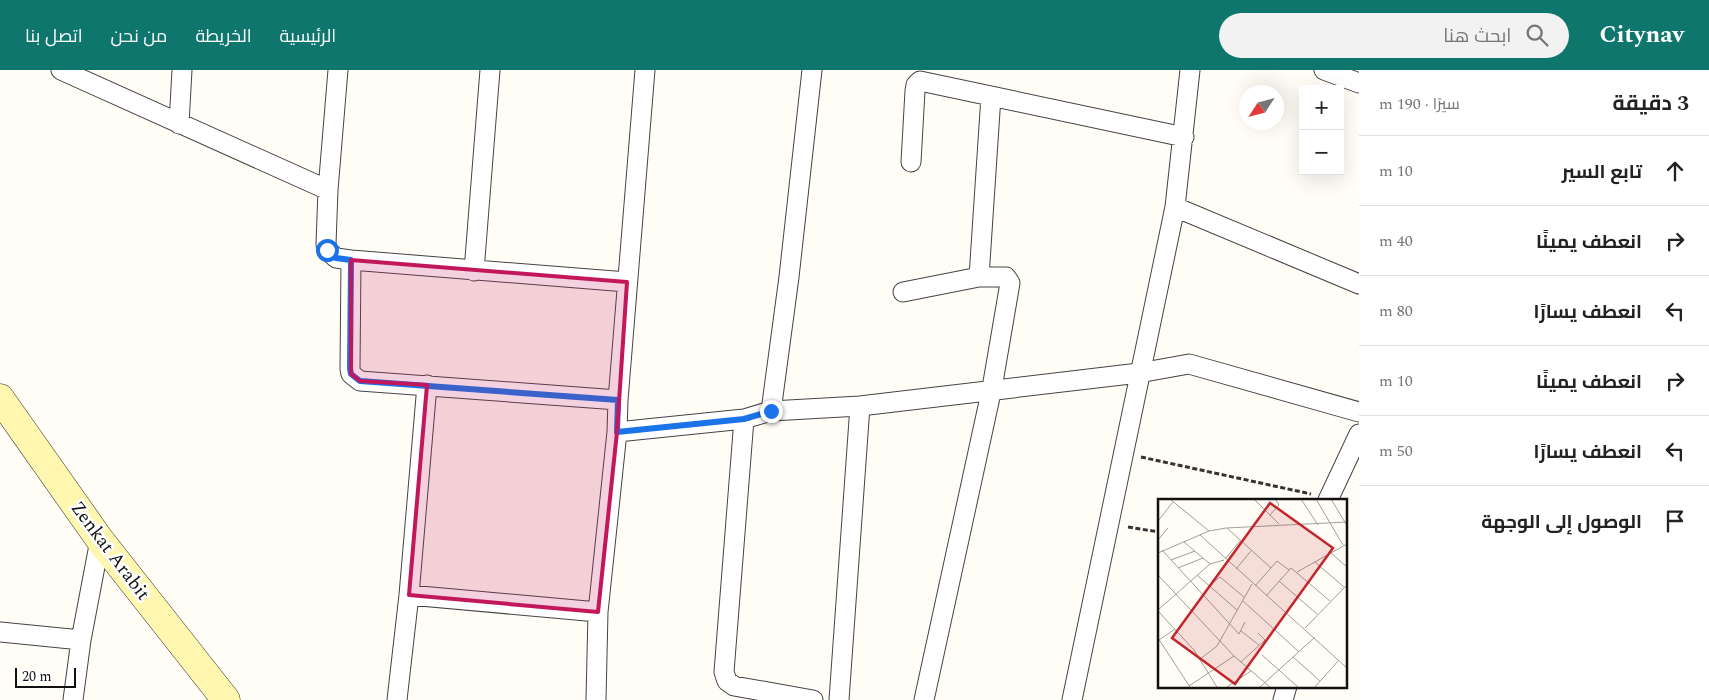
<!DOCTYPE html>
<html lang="ar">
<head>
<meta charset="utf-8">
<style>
  :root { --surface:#fff; --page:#f2f2f2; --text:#222; --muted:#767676; --line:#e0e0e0; --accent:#0f766e }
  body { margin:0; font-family:Spectral,Cairo,serif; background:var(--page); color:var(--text); direction:rtl }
  .controls { position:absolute; right:15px; top:15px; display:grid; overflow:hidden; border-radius:0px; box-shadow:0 5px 20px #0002 }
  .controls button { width:45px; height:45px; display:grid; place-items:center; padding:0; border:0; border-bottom:1px solid var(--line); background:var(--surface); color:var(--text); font:25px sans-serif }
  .compass { position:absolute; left:1239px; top:15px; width:45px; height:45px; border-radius:50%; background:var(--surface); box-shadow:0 5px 20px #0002; rotate:234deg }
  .scale { position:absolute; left:15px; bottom:12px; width:61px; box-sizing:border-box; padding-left:5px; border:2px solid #111; border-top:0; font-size:14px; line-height:18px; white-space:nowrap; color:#111; -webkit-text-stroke:4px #fff; paint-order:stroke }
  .stop { position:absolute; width:15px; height:15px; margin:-11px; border:4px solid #1a73e8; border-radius:50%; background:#fff }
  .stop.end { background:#1a73e8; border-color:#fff; box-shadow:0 1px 5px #0008 }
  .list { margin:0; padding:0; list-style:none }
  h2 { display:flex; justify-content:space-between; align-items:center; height:65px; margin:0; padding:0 20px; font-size:21px }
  h2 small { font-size:16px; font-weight:400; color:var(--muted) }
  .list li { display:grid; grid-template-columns:32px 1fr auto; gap:15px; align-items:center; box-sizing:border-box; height:70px; padding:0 20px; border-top:1px solid var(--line) }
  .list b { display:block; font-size:19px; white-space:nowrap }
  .list em { font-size:16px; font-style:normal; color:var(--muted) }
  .icon { flex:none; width:28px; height:28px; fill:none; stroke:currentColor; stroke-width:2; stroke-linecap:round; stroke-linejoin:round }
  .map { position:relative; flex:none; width:1359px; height:630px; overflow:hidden; direction:ltr }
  header { display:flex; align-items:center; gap:30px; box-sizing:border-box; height:70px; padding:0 25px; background:var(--accent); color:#fff }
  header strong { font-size:24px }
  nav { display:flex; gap:28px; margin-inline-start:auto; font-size:18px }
  .search { width:350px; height:45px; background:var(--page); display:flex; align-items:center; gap:12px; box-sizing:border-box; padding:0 18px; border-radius:28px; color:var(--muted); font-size:19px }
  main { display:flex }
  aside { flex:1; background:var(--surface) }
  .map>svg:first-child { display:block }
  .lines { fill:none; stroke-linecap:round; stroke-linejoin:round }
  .street-casing { stroke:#444; stroke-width:21 }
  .secondary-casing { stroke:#333; stroke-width:29 }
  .path { stroke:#333; stroke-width:3; stroke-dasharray:5 2.5; stroke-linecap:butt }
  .street { stroke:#fff; stroke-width:19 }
  .secondary { stroke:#fff6b0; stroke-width:28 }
  .route { stroke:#1a73e8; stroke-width:6 }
  .marked { fill:#c2185b; fill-opacity:0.2; stroke:#c2185b; stroke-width:4; stroke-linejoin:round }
  .labels { text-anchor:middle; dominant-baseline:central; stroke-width:5; stroke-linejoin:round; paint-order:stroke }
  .street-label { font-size:19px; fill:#111; stroke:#fff }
  .inset-road { fill:none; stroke:#a09f9a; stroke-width:1 }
  .view { fill:#c4262e; fill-opacity:0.15; stroke:#c4262e; stroke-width:2.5 }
  .inset-edge { fill:none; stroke:#111; stroke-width:2.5 }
</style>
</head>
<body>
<header>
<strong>Citynav</strong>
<div class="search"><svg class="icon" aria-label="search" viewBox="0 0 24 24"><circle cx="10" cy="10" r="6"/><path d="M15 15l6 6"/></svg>ابحث هنا</div>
<nav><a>الرئيسية</a><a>الخريطة</a><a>من نحن</a><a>اتصل بنا</a></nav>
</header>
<main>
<aside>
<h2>3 دقيقة<small>سيرًا · 190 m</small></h2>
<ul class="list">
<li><svg class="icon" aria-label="ahead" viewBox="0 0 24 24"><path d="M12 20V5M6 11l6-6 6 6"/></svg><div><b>تابع السير</b></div><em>10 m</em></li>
<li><svg class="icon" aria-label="right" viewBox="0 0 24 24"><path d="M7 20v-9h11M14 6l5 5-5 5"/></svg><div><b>انعطف يمينًا</b></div><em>40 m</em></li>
<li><svg class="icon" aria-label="left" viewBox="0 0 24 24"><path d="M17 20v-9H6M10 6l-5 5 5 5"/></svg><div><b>انعطف يسارًا</b></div><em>80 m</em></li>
<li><svg class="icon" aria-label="right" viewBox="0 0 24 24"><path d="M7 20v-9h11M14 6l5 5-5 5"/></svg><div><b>انعطف يمينًا</b></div><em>10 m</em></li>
<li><svg class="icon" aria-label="left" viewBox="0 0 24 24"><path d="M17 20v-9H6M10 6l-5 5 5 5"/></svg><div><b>انعطف يسارًا</b></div><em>50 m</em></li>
<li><svg class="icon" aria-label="arrive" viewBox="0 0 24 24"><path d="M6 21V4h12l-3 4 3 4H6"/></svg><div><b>الوصول إلى الوجهة</b></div></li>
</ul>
</aside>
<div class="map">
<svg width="1359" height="630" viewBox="0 0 1359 630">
  <rect width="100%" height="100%" fill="#fffdf5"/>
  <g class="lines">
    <g class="street-casing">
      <path id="street" d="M61,0L328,120
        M338,0L328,120L326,174L327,180L336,188L351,190L627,212
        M1324,0L1359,13
        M179,54L182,0
        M911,92L915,21L916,15L920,11L1184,67
        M1175,137L1359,214
        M351,190L350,299L351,304L360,311L618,330
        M474,201L490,0
        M979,207L991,26
        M903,222L979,207H1006L1010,213L992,318L924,630
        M771,341L789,207L812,0
        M744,349L724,602L727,611L734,616L813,630
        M617,362L744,349L771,341L860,336L1139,303L1189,294L1359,342
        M1328,430L1359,364
        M409,525L598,542
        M0,562L81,570
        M73,630L81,570L100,470
        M397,630L409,525L427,315
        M596,630L598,542L617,362L618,330L645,0
        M839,630L860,336
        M1072,630L1175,137L1190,0
        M1283,630L1287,616"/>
    </g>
    <g class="secondary-casing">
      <path id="secondary" d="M0,328L100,470L226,630"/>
    </g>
    <path class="path" d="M1141,387L1311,424
      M1128,457L1159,462"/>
    <use href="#street" class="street"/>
    <use href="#secondary" class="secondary"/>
  </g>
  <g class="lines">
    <path class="route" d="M327,180L336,188L351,190L350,299L351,304L360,311L618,330L617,362L744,349L771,341"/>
  </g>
  <path class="marked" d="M351,190L627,212L617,362L598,542L409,525L427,315L360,311L351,304Z"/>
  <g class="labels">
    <g class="street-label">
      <text transform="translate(110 481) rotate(53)">Zenkat Arabit</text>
    </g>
  </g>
  <g transform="translate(1158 429)">
    <rect width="189" height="189" fill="#fffdf5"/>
    <path class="inset-road" d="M12,0L51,32M96,0L121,25M143,0L160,26M158,0L185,46M173,0L188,25M112,16L121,6L117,0M0,22L15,3M69,29L113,69M42,36L189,169M0,41L10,29M26,43L52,65M4,51L81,135L87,123M0,54L51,32L68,29L189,23M173,54L189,68M67,60L82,42M13,61L37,52M157,63L186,88M20,69L45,59M78,70L93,52M139,73L189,45M0,76L76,157L112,188M39,76L79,111M121,82L159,115M51,87L62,78L86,98M97,87L119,62L131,71M108,97L133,69L172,102M85,102L141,153M0,111L52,65L66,61M0,112L36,151L59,188M147,129L189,86M83,132L101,146M0,139L32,188M1,141L17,130M104,156L140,188M135,158L162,182M41,161L59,147L94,85M83,163L107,141L100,134M31,187L76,157M69,188L93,172M102,188L157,138M157,188L181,161"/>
    <path class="view" d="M112,4L175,49L77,185L14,139Z"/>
    <rect width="189" height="189" class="inset-edge"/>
  </g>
</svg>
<div class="controls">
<button>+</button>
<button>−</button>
</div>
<svg class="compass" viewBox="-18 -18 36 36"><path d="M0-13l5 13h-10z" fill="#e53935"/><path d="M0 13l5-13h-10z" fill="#767676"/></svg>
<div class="scale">20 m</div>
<div class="stop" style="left:327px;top:180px"></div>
<div class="stop end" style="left:771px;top:341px"></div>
</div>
</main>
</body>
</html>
